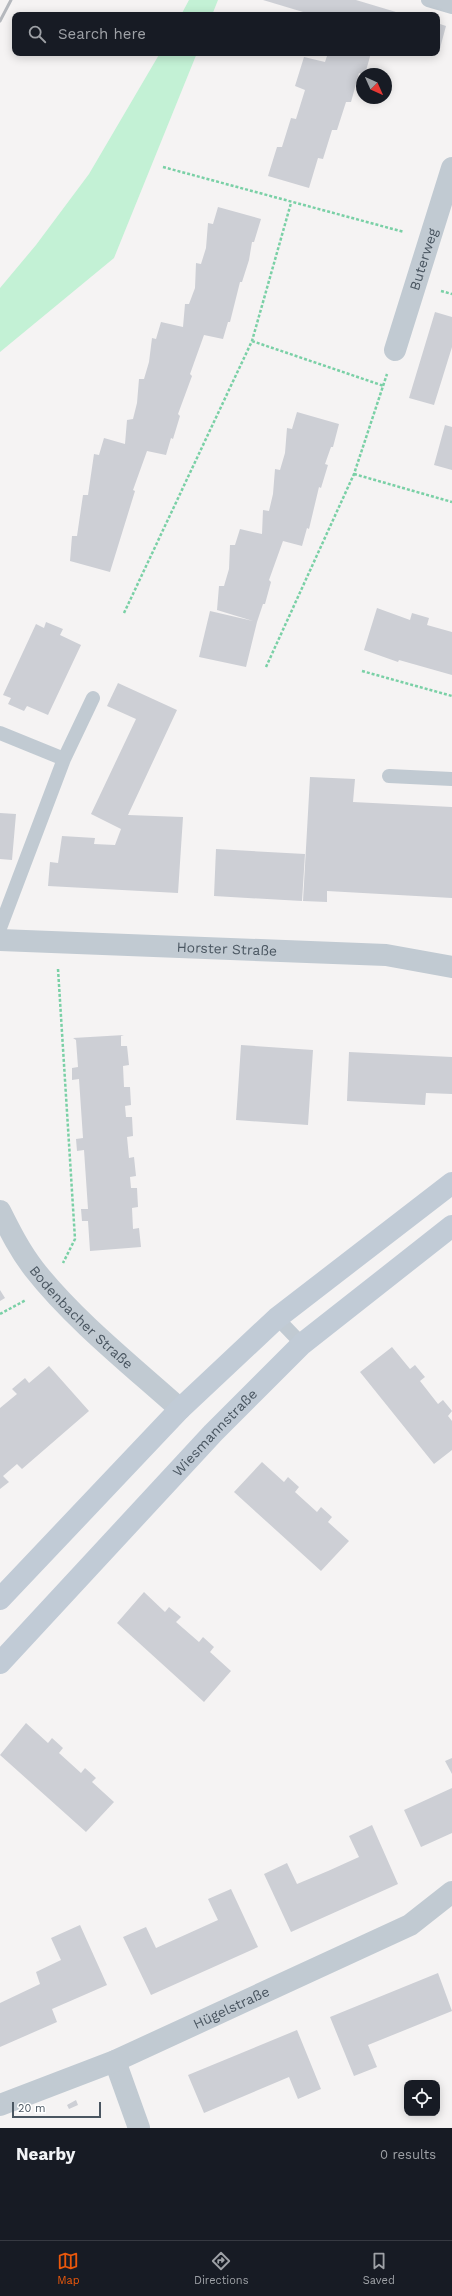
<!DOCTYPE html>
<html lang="en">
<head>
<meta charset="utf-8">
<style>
  :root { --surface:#171b24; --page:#242831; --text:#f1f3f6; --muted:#9ea1a6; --line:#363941; --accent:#ea580c }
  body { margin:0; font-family:"Work Sans",sans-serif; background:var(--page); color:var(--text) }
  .controls { position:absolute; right:12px; bottom:12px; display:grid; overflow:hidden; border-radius:8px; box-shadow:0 2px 10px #0003 }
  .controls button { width:36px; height:36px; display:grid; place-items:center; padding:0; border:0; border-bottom:1px solid var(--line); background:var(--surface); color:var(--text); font:20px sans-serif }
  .compass { position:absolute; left:356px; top:68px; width:36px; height:36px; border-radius:50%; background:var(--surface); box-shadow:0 2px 10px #0003; rotate:135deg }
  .scale { position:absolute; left:12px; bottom:10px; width:89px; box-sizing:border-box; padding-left:4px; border:2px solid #4a5661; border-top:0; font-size:11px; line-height:14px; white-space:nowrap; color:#4a5661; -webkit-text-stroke:3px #fff; paint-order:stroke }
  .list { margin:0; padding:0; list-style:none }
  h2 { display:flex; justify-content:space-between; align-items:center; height:52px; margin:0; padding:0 16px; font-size:17px }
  h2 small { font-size:13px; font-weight:400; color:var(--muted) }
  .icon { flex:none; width:22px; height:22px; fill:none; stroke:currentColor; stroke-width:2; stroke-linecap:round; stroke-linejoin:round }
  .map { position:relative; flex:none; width:452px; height:2128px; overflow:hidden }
  .search { position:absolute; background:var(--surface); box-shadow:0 2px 10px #0003; left:12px; right:12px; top:12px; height:44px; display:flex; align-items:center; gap:10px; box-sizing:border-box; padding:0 14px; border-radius:8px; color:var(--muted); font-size:15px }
  .sheet { height:112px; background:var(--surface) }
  nav { display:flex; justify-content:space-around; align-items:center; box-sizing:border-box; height:56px; border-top:1px solid var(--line); background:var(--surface); font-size:11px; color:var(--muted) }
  nav a { display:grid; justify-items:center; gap:2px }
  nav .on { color:var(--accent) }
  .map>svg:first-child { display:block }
  .green { fill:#c3f1d5 }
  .building { fill:#cdcfd5 }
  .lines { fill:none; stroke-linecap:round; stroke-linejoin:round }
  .path { stroke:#7ad0a6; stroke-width:2.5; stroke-dasharray:3 2; stroke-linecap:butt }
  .service { stroke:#c1cad2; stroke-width:14 }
  .minor { stroke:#c1cad2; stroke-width:22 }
  .secondary { stroke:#c1cbd6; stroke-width:22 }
  .rail { stroke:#b5b8bd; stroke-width:3 }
  .labels { text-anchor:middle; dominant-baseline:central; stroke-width:3; stroke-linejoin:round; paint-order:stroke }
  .street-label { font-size:14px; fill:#4a5661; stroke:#fff }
</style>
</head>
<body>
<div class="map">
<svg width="452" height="2128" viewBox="0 0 452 2128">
  <rect width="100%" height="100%" fill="#f5f3f3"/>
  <path class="green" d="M189,0H218L212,15H181Z
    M160,53H197L114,258L0,352V288L36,245L89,174Z"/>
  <path class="building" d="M263,0H356L406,15H313Z
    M437,23L446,26L439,52L437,51Z
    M328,53H371L365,74L359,73L351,102H346L337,130H332L323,159L318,158L309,188L268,176L277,147H282L291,118L296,119L305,90L295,86L304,57L325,62Z
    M218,207L261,219L254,242H252L249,260L242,282H240L230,322H228L223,339L204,335L190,374L192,376L178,414L180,416L173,439L171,438L166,455L147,451L133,490L135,491L110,572L70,561L72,536H77L83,495H88L94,454L99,455L104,438L125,444L127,420L133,419L137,403L139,379H144L149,362L152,338L156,339L161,322L183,327L185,304H189L195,288L196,263L201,264L206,248L208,223L213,224Z
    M435,312L452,317V347L434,405L409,398Z
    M297,412L339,424L333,447H331L325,464L328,465L321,488L319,487L309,529L307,528L302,546L283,541L269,580L271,582L265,604H263L257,622L246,667L199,657L210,611L253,621L217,610L219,586H224L229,569L230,545H235L240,529L262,534L263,510L269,511L273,494L275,469L280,470L285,453L287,428L292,429Z
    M445,425L452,427V470L434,465Z
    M377,608L410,620L412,613L429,618L427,625L452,632V675L399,660L398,662L364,650Z
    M46,622L63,629L60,635L81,645L48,715L27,706L24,711L8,704L11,698L3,695L36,624L44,628Z
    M118,683L177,710L128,815L183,817L178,893L48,886L50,862L58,863L62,836L95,838L94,844L115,845L121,829L91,814L136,719L107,706Z
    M310,777L355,779L353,802L452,807V898L327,891V902L303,901Z
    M0,813L16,814L12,860L0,859Z
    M216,849L305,854L302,901L214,896Z
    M124,1035L121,1036V1046H127L129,1065L123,1066L124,1087H130L131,1105L125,1106L126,1117H132L133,1136L127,1137L129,1158L134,1157L136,1176L130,1177L131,1188H137L138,1207L132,1208L133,1229L139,1228L141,1247L90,1251L88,1221H82L81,1209H88L84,1150L77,1151L76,1139L83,1138L79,1079L72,1080V1068L78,1067L76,1040L73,1038Z
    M241,1045L313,1050L308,1125L236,1120Z
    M349,1052L452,1057V1094L426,1093L425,1105L347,1101Z
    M0,1290L5,1298L0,1301Z
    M392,1347L410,1369L415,1365L425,1377L420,1381L438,1404L443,1400L452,1411L448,1416L452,1421V1450L434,1464L360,1372Z
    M49,1366L89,1411L22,1469L17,1464L3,1476L9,1482L0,1489V1408L17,1394L12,1389L25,1378L29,1383Z
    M262,1462L284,1482L288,1477L299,1487L295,1492L317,1512L321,1507L332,1517L328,1522L349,1541L321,1571L234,1492Z
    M144,1592L165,1612L169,1607L181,1617L176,1622L199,1642L203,1637L214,1647L210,1652L231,1671L204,1702L117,1623Z
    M26,1723L48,1743L52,1738L63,1748L59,1753L81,1773L85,1768L96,1778L92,1782L114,1802L86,1832L0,1755Z
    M452,1758V1774L445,1761Z
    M452,1788V1833L421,1847L404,1810Z
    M372,1825L398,1884L291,1932L264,1874L287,1863L297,1884L328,1871L359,1857L349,1836Z
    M231,1889L258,1947L151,1995L123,1937L146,1927L156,1948L218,1920L208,1899Z
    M80,1925L107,1985L52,2009L57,2022L0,2047V2003L40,1984L36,1972L61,1960L51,1938Z
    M438,1973L452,2011L368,2045L377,2067L354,2076L330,2017Z
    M297,2030L321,2089L298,2099L289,2077L204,2113L188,2075Z
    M76,2100L78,2105L69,2109L67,2105Z"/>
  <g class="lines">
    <path class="path" d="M163,167L404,232
      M441,291L452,294
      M252,341L384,386
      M354,474L452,502
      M124,613L252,341L291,203
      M266,667L354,474L387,374
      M362,671L452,696
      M58,969L75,1239L63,1263
      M0,1314L26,1300"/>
    <path class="service" d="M428,0L452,7
      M0,733L64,759
      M389,776L452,779
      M0,928L64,759L93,698
      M277,1318L302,1344"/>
    <g class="minor">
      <path id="s1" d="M395,350L452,168"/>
      <path id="s2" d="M0,940L386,955L452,967"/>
      <path id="s3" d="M0,1211C10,1231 20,1251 34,1269C73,1319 132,1366 180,1409"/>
      <path d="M115,2061L139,2128"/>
      <path id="s4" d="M0,2105L115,2061L410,1925L452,1892"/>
    </g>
    <g class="secondary">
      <path d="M0,1599L180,1409L277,1318L452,1183"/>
      <path id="s5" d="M0,1663L213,1433L302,1344L452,1226"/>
    </g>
    <path class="rail" d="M0,21L11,0"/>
  </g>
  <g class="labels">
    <g class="street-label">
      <text stroke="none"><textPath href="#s1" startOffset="95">Buterweg</textPath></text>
      <text stroke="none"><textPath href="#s2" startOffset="227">Horster Straße</textPath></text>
      <text stroke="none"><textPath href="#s3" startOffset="135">Bodenbacher Straße</textPath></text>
      <text stroke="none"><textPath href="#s5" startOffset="315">Wiesmannstraße</textPath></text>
      <text stroke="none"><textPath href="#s4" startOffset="251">Hügelstraße</textPath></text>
    </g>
  </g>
</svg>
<div class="controls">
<button><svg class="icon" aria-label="locate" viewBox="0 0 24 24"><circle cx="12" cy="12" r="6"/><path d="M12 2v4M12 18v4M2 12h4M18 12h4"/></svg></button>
</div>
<svg class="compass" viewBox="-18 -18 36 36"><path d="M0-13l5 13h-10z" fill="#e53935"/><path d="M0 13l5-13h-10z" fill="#9ea1a6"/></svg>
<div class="scale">20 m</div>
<div class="search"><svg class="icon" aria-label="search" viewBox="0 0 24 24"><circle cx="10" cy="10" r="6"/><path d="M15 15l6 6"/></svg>Search here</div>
</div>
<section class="sheet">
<h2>Nearby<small>0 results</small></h2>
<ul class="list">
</ul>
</section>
<nav>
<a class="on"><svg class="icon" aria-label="map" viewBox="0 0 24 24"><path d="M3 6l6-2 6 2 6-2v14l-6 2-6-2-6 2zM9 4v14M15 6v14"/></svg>Map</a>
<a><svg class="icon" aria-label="directions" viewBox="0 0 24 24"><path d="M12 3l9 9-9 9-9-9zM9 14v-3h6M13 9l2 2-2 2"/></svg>Directions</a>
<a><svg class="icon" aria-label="saved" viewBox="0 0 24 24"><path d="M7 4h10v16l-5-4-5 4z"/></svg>Saved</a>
</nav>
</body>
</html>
